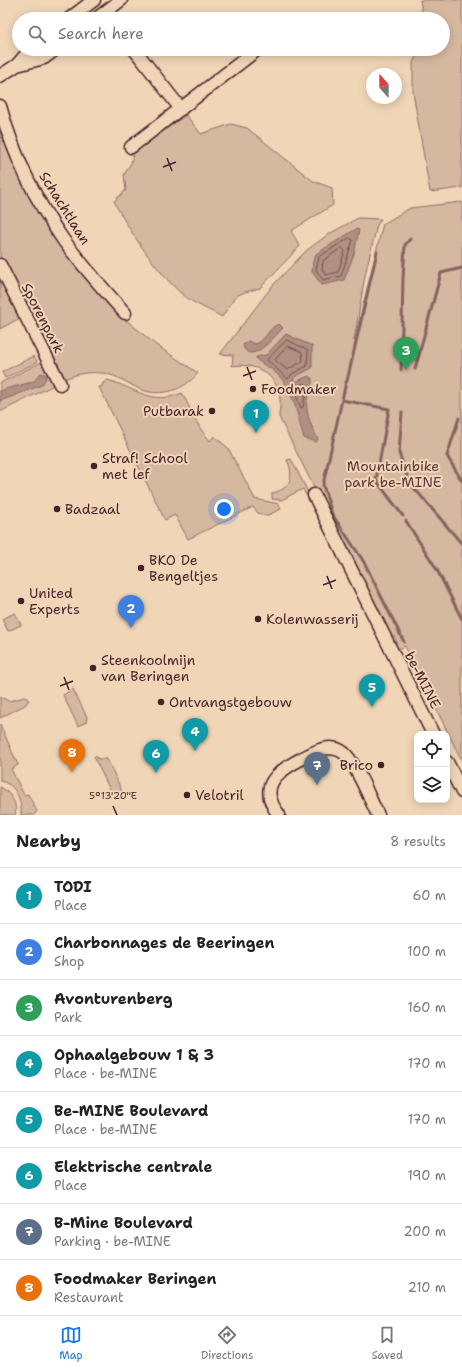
<!DOCTYPE html>
<html lang="en">
<head>
<meta charset="utf-8">
<style>
  :root { --surface:#fff; --page:#f6f6f6; --text:#222; --muted:#767676; --line:#e0e0e0; --accent:#1a73e8 }
  body { margin:0; font-family:"Shantell Sans",sans-serif; background:var(--page); color:var(--text) }
  .controls { position:absolute; right:12px; bottom:12px; display:grid; overflow:hidden; border-radius:8px; box-shadow:0 2px 10px #0003 }
  .controls button { width:36px; height:36px; display:grid; place-items:center; padding:0; border:0; border-bottom:1px solid var(--line); background:var(--surface); color:var(--text); font:20px sans-serif }
  .compass { position:absolute; left:366px; top:68px; width:36px; height:36px; border-radius:50%; background:var(--surface); box-shadow:0 2px 10px #0003; rotate:339deg }
  .you { position:absolute; left:224px; top:509px; width:14px; height:14px; margin:-10px; border:3px solid #fff; border-radius:50%; background:#1a73e8; box-shadow:0 0 0 6px #1a73e833 }
  .badge { display:grid; place-items:center; width:26px; height:26px; border-radius:50%; background:var(--accent); color:#fff; font-size:13px; font-weight:700 }
  .pin { position:absolute; translate:-50% -33px; filter:drop-shadow(0 1px 2px #0008) }
  .pin::after { content:''; position:absolute; top:21px; width:14px; height:12px; background:inherit; clip-path:polygon(0 0,100% 0,50% 100%) }
  .list { margin:0; padding:0; list-style:none }
  h2 { display:flex; justify-content:space-between; align-items:center; height:52px; margin:0; padding:0 16px; font-size:17px }
  h2 small { font-size:13px; font-weight:400; color:var(--muted) }
  .list li { display:grid; grid-template-columns:26px 1fr auto; gap:12px; align-items:center; box-sizing:border-box; height:56px; padding:0 16px; border-top:1px solid var(--line) }
  .list b { display:block; font-size:15px; white-space:nowrap }
  .list p { margin:0; font-size:13px; white-space:nowrap; color:var(--muted) }
  .list em { font-size:13px; font-style:normal; color:var(--muted) }
  .icon { flex:none; width:22px; height:22px; fill:none; stroke:currentColor; stroke-width:2; stroke-linecap:round; stroke-linejoin:round }
  .map { position:relative; flex:none; width:462px; height:815px; overflow:hidden }
  .search { position:absolute; background:var(--surface); box-shadow:0 2px 10px #0003; left:12px; right:12px; top:12px; height:44px; display:flex; align-items:center; gap:10px; box-sizing:border-box; padding:0 14px; border-radius:22px; color:var(--muted); font-size:15px }
  .sheet { height:500px; background:var(--surface) }
  nav { display:flex; justify-content:space-around; align-items:center; box-sizing:border-box; height:56px; border-top:1px solid var(--line); background:var(--surface); font-size:11px; color:var(--muted) }
  nav a { display:grid; justify-items:center; gap:2px }
  nav .on { color:var(--accent) }
  .map>svg:first-child { display:block }
  .green { fill:#d5b8a0; stroke:#906c66 }
  .water { fill:#b09081; stroke:#87635f }
  .lines { fill:none; stroke-linecap:round; stroke-linejoin:round }
  .shore { stroke:#734c4d; stroke-width:1 }
  .stream { stroke:#87635f; stroke-width:3 }
  .minor-casing { stroke:#4a1f2b; stroke-width:15 }
  .minor { stroke:#f0d6b7; stroke-width:12 }
  .ticks { fill:none; stroke:#4a1f2b; stroke-width:1.5 }
  .poi-dot { fill:#4a1f2b; stroke:#f0d6b7; stroke-width:1.5 }
  .labels { text-anchor:middle; dominant-baseline:central; stroke-width:4; stroke-linejoin:round; paint-order:stroke }
  .street-label { font-size:14px; fill:#4a1f2b; stroke:#f0d6b7 }
  .poi-label { font-size:14px; fill:#4a1f2b; stroke:#f0d6b7; text-anchor:start }
  .park-label { font-size:14px; fill:#5f363d; stroke:#f0d6b7 }
  .ticks-label { font-size:10px; text-anchor:middle; fill:#4a1f2b; stroke:#f0d6b7; stroke-width:4; stroke-linejoin:round; paint-order:stroke }
</style>
</head>
<body>
<div class="map">
<svg width="462" height="815" viewBox="0 0 462 815">
  <rect width="100%" height="100%" fill="#f0d6b7"/>
  <filter id="ink" filterUnits="userSpaceOnUse"><feTurbulence type="fractalNoise" baseFrequency=".025" numOctaves="2"/><feDisplacementMap in="SourceGraphic" scale="8" xChannelSelector="R" yChannelSelector="G"/><feConvolveMatrix kernelMatrix="1 2 1 2 8 2 1 2 1" color-interpolation-filters="sRGB"/></filter>
  <g filter="url(#ink)">
    <path class="green" d="M420,0H462V188L430,192L413,92V63L419,49H443V19H423Z
      M186,115L201,134L231,124L247,128L313,181L332,188L333,205L291,231L300,246L260,288L245,292L236,296L222,317C210,310 194,304 182,294C160,276 126,227 114,201L126,190L124,175L131,163L134,151Z
      M0,119L7,139L101,294L125,319L156,345L198,373C184,390 163,397 142,390C132,386 124,380 114,376C98,370 78,372 63,380L0,256Z
      M462,202V761L405,646L395,651L392,644L397,642L394,636L389,638L279,417C279,411 281,405 280,399C278,374 254,362 232,366L233,355L220,354L273,285L307,250L329,234L358,218L381,219L377,225L365,275L354,341L383,224L410,208Z
      M0,278L20,318L0,329Z
      M34,356L37,362L5,378L2,372Z
      M42,362L54,385L0,412V383Z
      M108,380C135,388 152,406 182,393L200,428L210,441L214,436L228,448L255,499L279,504L281,509L266,516L258,513L253,507L188,539L175,515L165,520L99,387H102L103,383Z
      M291,459L309,494L306,495L303,489L281,500L272,499V493C290,490 295,476 287,460Z
      M15,613L21,625L8,631L2,619Z
      M73,689L87,717L86,722L78,726L63,695Z
      M0,697L9,701L25,697L29,700L25,705L0,718Z
      M0,724L18,765L11,769L24,795L28,794L37,811L34,815H21C22,800 16,784 0,781Z
      M96,756L98,759H107L122,791L112,794L94,757Z
      M0,787C10,792 18,803 15,815H0Z"/>
    <path class="water" d="M356,229L359,230L354,254L344,280L322,285L312,272L313,261L316,254Z
      M279,324L283,328C276,335 249,368 243,345L248,341L256,344C266,340 269,327 279,324Z
      M286,334L312,346V368L293,378L295,382L309,376L312,379C313,384 310,389 308,395C304,411 310,424 318,439L316,442L304,438C297,416 294,389 276,373C270,367 261,364 256,359V357L266,355Z
      M41,373L46,375V378L42,385L0,401V391C7,388 31,383 34,381C37,378 38,375 41,373Z"/>
    <g class="lines">
      <path class="shore" d="M350,238L353,240L341,276L323,280L316,270L319,257Z
        M342,248L345,251L338,272L326,275L322,269L323,261Z
        M287,340L308,350L307,366L292,374L288,379L267,360Z
        M288,346L302,352L303,361L287,370L275,360Z
        M305,383L307,385L303,407L301,408L293,388Z"/>
      <path class="stream" d="M415,369L441,273L462,268
        M401,370L403,279L405,245L410,239
        M347,381L377,252
        M346,382L323,485L332,514L364,562L404,642
        M342,400L389,409L376,480L403,516
        M402,412L399,453L409,482L462,544
        M459,418L447,456L462,481
        M406,521L436,568L462,619"/>
      <g class="minor-casing">
        <path id="minor" d="M69,19L94,0
          M96,19L121,0
          M134,49L181,109
          M17,65L44,58L56,49
          M0,76L17,65L31,49
          M0,106C13,153 36,201 64,241C83,266 104,290 125,313
          M131,147L258,49
          M0,265L60,384
          M314,495L433,734
          M447,762L462,792
          M279,815C257,787 276,772 301,759C315,752 330,742 344,753C356,763 370,800 378,815"/>
      </g>
      <use href="#minor" class="minor"/>
    </g>
  </g>
  <path class="ticks" d="M167,158L172,171M163,167L176,162M247,367L252,380M243,376L256,371M327,576L332,589M323,585L336,580M64,677L69,690M60,686L73,681M113,806L117,815"/>
  <g class="poi-dot">
    <circle cx="253" cy="389" r="4"/>
    <circle cx="212" cy="411" r="4"/>
    <circle cx="94" cy="466" r="4"/>
    <circle cx="57" cy="509" r="4"/>
    <circle cx="141" cy="568" r="4"/>
    <circle cx="21" cy="601" r="4"/>
    <circle cx="258" cy="619" r="4"/>
    <circle cx="93" cy="668" r="4"/>
    <circle cx="161" cy="702" r="4"/>
    <circle cx="381" cy="765" r="4"/>
    <circle cx="187" cy="795" r="4"/>
  </g>
  <g class="labels">
    <g class="street-label">
      <text transform="translate(65 208) rotate(58)">Schachtlaan</text>
      <text transform="translate(43 318) rotate(63)">Sporenpark</text>
      <text transform="translate(423 680) rotate(63)">be-MINE</text>
    </g>
    <g class="poi-label">
      <text x="261" y="389">Foodmaker</text>
      <text x="204" y="411" text-anchor="end">Putbarak</text>
      <text x="102" y="458">Straf! School<tspan x="102" dy="16">met lef</tspan></text>
      <text x="65" y="509">Badzaal</text>
      <text x="149" y="560">BKO De<tspan x="149" dy="16">Bengeltjes</tspan></text>
      <text x="29" y="593">United<tspan x="29" dy="16">Experts</tspan></text>
      <text x="266" y="619">Kolenwasserij</text>
      <text x="101" y="660">Steenkoolmijn<tspan x="101" dy="16">van Beringen</tspan></text>
      <text x="169" y="702">Ontvangstgebouw</text>
      <text x="373" y="765" text-anchor="end">Brico</text>
      <text x="195" y="795">Velotril</text>
    </g>
    <g class="park-label">
      <text x="393" y="466">Mountainbike<tspan x="393" dy="16">park be-MINE</tspan></text>
    </g>
  </g>
  <g class="ticks-label">
    <text x="113" y="799">5°13'20"E</text>
  </g>
</svg>
<div class="controls">
<button><svg class="icon" aria-label="locate" viewBox="0 0 24 24"><circle cx="12" cy="12" r="6"/><path d="M12 2v4M12 18v4M2 12h4M18 12h4"/></svg></button>
<button><svg class="icon" aria-label="layers" viewBox="0 0 24 24"><path d="M12 4l9 5-9 5-9-5zM3 14l9 5 9-5"/></svg></button>
</div>
<svg class="compass" viewBox="-18 -18 36 36"><path d="M0-13l5 13h-10z" fill="#e53935"/><path d="M0 13l5-13h-10z" fill="#767676"/></svg>
<div class="you"></div>
<div class="pin badge" style="left:256px;top:433px;background:#0f9aa8">1</div>
<div class="pin badge" style="left:131px;top:628px;background:#3f7fe0">2</div>
<div class="pin badge" style="left:406px;top:370px;background:#2e9e5b">3</div>
<div class="pin badge" style="left:195px;top:751px;background:#0f9aa8">4</div>
<div class="pin badge" style="left:372px;top:707px;background:#0f9aa8">5</div>
<div class="pin badge" style="left:156px;top:773px;background:#0f9aa8">6</div>
<div class="pin badge" style="left:317px;top:785px;background:#5c6f8a">7</div>
<div class="pin badge" style="left:72px;top:772px;background:#e8710a">8</div>
<div class="search"><svg class="icon" aria-label="search" viewBox="0 0 24 24"><circle cx="10" cy="10" r="6"/><path d="M15 15l6 6"/></svg>Search here</div>
</div>
<section class="sheet">
<h2>Nearby<small>8 results</small></h2>
<ul class="list">
<li><span class="badge" style="background:#0f9aa8">1</span><div><b>TODI</b><p>Place</p></div><em>60 m</em></li>
<li><span class="badge" style="background:#3f7fe0">2</span><div><b>Charbonnages de Beeringen</b><p>Shop</p></div><em>100 m</em></li>
<li><span class="badge" style="background:#2e9e5b">3</span><div><b>Avonturenberg</b><p>Park</p></div><em>160 m</em></li>
<li><span class="badge" style="background:#0f9aa8">4</span><div><b>Ophaalgebouw 1 &amp; 3</b><p>Place · be-MINE</p></div><em>170 m</em></li>
<li><span class="badge" style="background:#0f9aa8">5</span><div><b>Be-MINE Boulevard</b><p>Place · be-MINE</p></div><em>170 m</em></li>
<li><span class="badge" style="background:#0f9aa8">6</span><div><b>Elektrische centrale</b><p>Place</p></div><em>190 m</em></li>
<li><span class="badge" style="background:#5c6f8a">7</span><div><b>B-Mine Boulevard</b><p>Parking · be-MINE</p></div><em>200 m</em></li>
<li><span class="badge" style="background:#e8710a">8</span><div><b>Foodmaker Beringen</b><p>Restaurant</p></div><em>210 m</em></li>
</ul>
</section>
<nav>
<a class="on"><svg class="icon" aria-label="map" viewBox="0 0 24 24"><path d="M3 6l6-2 6 2 6-2v14l-6 2-6-2-6 2zM9 4v14M15 6v14"/></svg>Map</a>
<a><svg class="icon" aria-label="directions" viewBox="0 0 24 24"><path d="M12 3l9 9-9 9-9-9zM9 14v-3h6M13 9l2 2-2 2"/></svg>Directions</a>
<a><svg class="icon" aria-label="saved" viewBox="0 0 24 24"><path d="M7 4h10v16l-5-4-5 4z"/></svg>Saved</a>
</nav>
</body>
</html>
